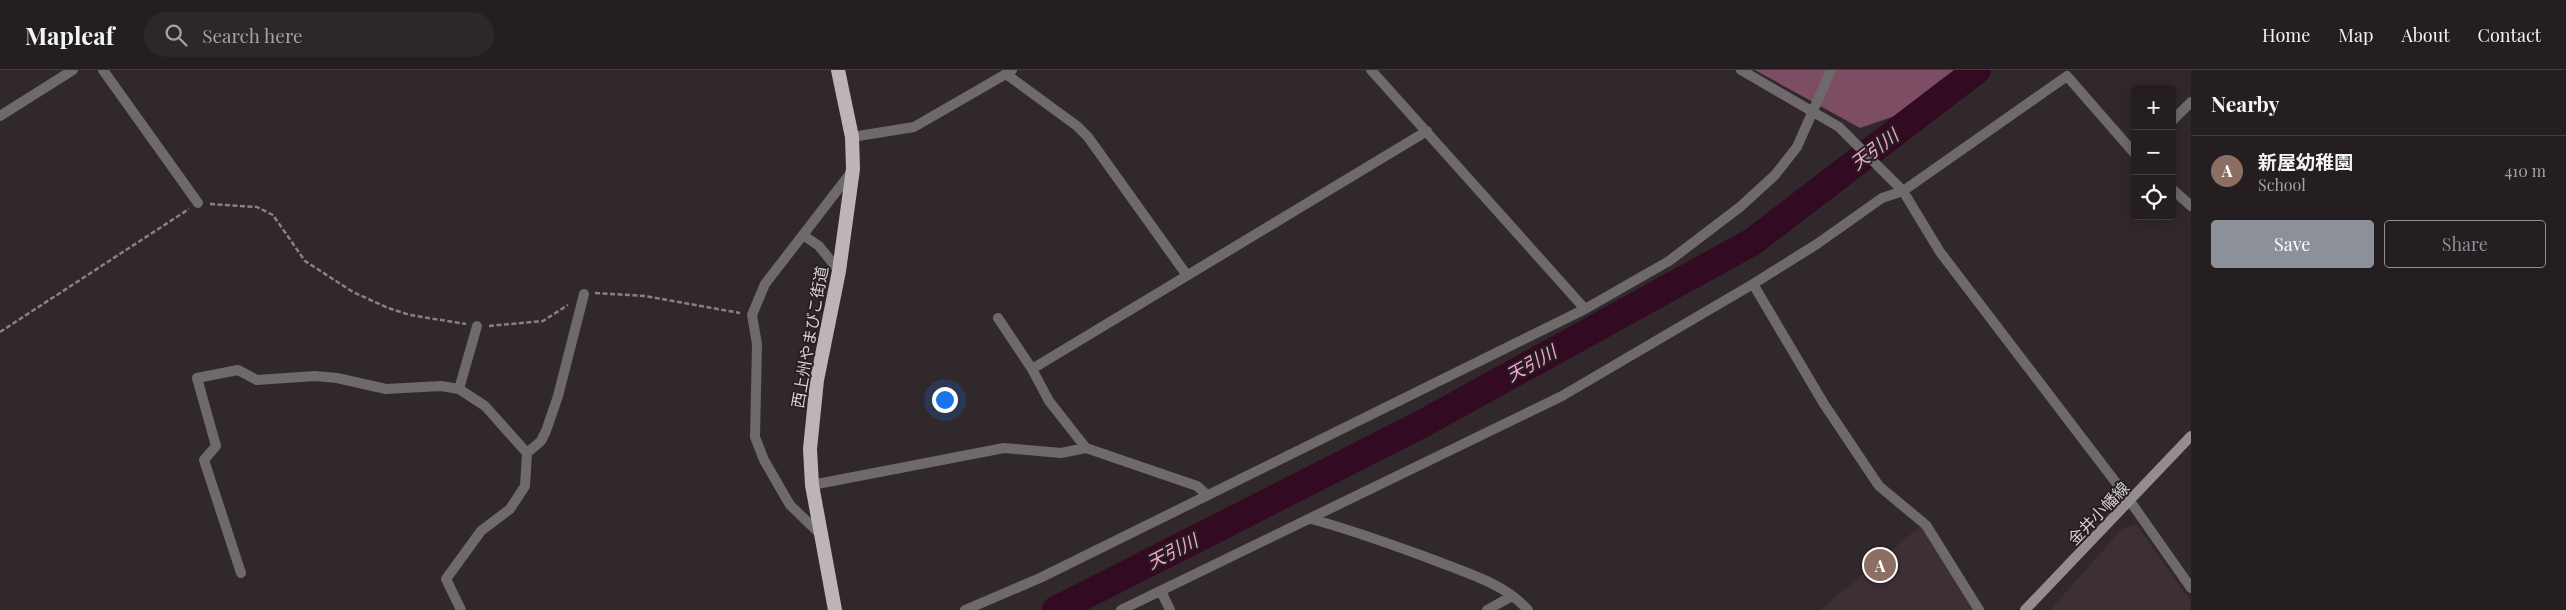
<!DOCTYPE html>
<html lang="en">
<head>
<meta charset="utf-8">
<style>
  :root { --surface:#251e21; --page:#2d272a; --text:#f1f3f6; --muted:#a3a2a5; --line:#423c3f; --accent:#8c9099 }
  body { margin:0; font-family:"Playfair Display","Noto Sans JP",serif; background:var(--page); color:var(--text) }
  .controls { position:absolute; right:15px; top:15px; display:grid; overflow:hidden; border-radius:5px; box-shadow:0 2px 12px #0003 }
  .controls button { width:45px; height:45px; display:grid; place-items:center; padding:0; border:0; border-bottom:1px solid var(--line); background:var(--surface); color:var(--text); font:25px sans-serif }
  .you { position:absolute; left:944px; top:329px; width:18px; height:18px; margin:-12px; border:4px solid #fff; border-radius:50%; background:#1a73e8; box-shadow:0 0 0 8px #1a73e833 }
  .badge { display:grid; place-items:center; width:32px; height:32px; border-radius:50%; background:var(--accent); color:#fff; font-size:16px; font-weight:700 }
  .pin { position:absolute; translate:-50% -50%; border:2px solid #fff; box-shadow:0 1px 5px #0006 }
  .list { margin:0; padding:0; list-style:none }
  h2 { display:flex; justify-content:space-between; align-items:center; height:65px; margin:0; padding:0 20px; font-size:21px }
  h2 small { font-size:16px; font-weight:400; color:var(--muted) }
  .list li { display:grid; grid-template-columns:32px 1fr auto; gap:15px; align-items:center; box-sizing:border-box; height:70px; padding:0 20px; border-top:1px solid var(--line) }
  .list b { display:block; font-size:19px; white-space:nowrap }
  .list p { margin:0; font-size:16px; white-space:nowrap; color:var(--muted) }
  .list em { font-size:16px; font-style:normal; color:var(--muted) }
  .actions { display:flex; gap:10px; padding:15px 20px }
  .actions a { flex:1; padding:11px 0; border:1px solid var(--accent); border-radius:5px; text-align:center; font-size:18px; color:var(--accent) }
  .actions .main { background:var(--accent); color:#fff }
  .icon { flex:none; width:28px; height:28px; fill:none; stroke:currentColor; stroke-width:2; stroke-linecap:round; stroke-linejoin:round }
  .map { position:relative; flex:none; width:2191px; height:540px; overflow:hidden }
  header { display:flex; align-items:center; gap:30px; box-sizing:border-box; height:70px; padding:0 25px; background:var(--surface); border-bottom:1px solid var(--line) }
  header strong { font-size:24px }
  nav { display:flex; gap:28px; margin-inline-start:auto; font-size:18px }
  .search { width:350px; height:45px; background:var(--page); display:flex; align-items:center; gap:12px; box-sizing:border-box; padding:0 18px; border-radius:28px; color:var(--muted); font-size:19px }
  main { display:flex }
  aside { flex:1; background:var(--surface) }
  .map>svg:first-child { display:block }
  .built { fill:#3e2f36 }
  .forest { fill:#7d4d64 }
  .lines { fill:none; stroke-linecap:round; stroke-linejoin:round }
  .river { stroke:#320a21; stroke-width:28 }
  .path { stroke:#888084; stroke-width:2.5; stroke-dasharray:5 2.5; stroke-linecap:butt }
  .minor { stroke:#6e696b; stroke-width:10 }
  .secondary { stroke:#948c8f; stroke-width:10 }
  .trunk { stroke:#beb3b8; stroke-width:14 }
  .labels { text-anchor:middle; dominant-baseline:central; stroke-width:4; stroke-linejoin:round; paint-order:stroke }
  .street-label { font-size:16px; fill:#d7d1d4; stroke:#271f23 }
  .water-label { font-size:18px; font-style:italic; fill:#f4a7cc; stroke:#271f23 }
</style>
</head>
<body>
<header>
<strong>Mapleaf</strong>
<div class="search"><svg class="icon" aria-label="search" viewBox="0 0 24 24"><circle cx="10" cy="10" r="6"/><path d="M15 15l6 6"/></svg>Search here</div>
<nav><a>Home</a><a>Map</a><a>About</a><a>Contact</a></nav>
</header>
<main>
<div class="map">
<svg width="2191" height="540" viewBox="0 0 2191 540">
  <rect width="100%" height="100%" fill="#31282c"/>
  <path class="built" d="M2136,454L2191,532V540H2050L2122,459Z
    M1922,455L1975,540H1822L1821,539Z"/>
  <path class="forest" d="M1755,0H1961L1912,40L1860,58Z"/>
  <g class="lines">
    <path class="river" d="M1056,540L1420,355L1752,172L1977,0"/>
    <path class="path" d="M210,134L257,137L273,145L305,191L353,222L388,238L410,245L466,254
      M595,223L645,226L740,243
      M489,256L543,251L568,235
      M0,262L189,139"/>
    <path class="minor" d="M103,0L198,133
      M1012,0L1006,4L1077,56L1088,67L1186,204
      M1371,0L1585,239
      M1741,0L1839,57L1903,121L1940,182L2130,431L2191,518
      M0,46L73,0
      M2172,51L2191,32
      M852,67L914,57L1006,4
      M2172,119L2191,136
      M803,165L819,176L839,201
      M1753,214L1824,334L1879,416L1926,455L1979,540
      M998,248L1032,299L1049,331L1086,378L1197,416L1207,425
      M1032,299L1427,61
      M527,383L541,371L546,361L558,326L584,224
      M812,415L1004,378L1061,383L1086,378
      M1311,449C1353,460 1393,475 1434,490C1466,503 1504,513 1528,540
      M820,464L790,435L764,390L755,367L757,274L752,245L765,214L853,100
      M241,503L204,390L216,376L197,308L238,300L257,310L315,306L337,308L386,319L441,316L459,319
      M1161,521L1170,540
      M461,540L446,509L481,461L510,439L525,416L527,383L485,336L459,319L477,256
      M965,540L1040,508L1585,239L1669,191L1740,137L1775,105L1797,77L1831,0
      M1121,540L1562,326L1753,214L1817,174L1882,128L1903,121L2067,6L2135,84
      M1487,540L1512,526"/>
    <path class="secondary" d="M2025,540L2191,366"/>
    <path class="trunk" d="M835,540L812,415L810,379L817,310L839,201L853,99L852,67L838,0"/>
  </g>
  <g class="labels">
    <g class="street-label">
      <text transform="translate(809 267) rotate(-80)">西上州やまびこ街道</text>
      <text transform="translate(2098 443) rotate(-46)">金井小幡線</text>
    </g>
    <g class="water-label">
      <text transform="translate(1874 79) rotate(-37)">天引川</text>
      <text transform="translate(1531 293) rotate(-29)">天引川</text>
      <text transform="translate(1172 481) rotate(-27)">天引川</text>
    </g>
  </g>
</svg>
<div class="controls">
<button>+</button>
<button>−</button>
<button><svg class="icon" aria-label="locate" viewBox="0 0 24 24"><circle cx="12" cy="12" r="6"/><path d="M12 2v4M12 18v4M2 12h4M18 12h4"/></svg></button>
</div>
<div class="you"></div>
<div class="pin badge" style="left:1880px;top:495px;background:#8d6e63">A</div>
</div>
<aside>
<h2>Nearby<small></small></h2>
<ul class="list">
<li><span class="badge" style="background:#8d6e63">A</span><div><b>新屋幼稚園</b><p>School</p></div><em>410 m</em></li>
</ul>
<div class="actions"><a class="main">Save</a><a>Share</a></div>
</aside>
</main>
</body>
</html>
